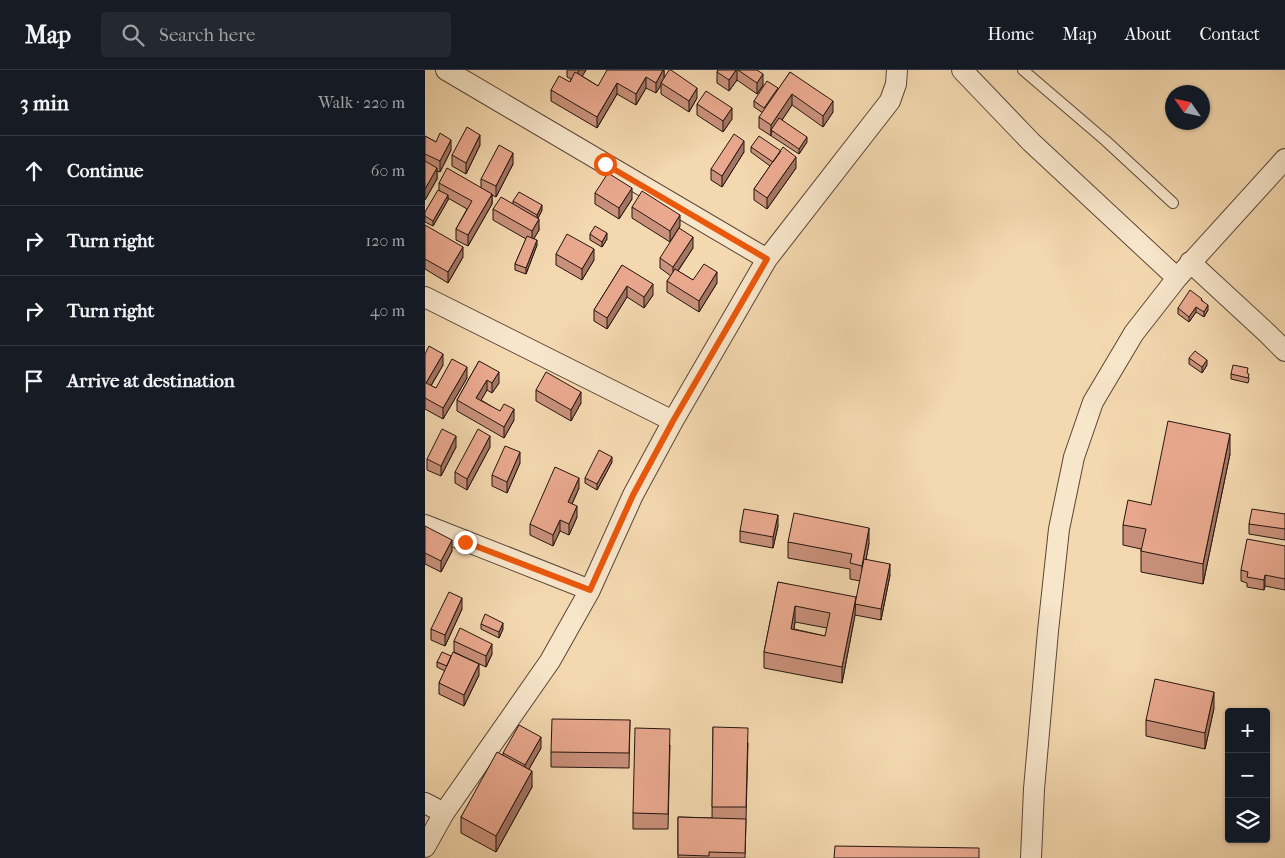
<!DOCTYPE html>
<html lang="en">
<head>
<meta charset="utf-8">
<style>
  :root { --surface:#171b24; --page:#242831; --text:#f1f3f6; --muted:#9ea1a6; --line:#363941 }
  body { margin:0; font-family:"IM FELL French Canon",serif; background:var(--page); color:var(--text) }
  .controls { position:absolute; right:15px; bottom:15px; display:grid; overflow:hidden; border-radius:5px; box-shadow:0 1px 4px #0004 }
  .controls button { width:45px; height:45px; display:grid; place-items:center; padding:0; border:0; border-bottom:1px solid var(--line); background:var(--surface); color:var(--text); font:25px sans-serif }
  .compass { position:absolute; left:740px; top:15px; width:45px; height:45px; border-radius:50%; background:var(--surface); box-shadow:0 1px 4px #0004; rotate:304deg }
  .stop { position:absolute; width:15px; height:15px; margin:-11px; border:4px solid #ea580c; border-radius:50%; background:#fff }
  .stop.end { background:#ea580c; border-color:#fff; box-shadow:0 1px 5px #0008 }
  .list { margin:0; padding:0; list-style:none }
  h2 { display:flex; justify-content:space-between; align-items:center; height:65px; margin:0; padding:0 20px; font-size:21px }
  h2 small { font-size:16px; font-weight:400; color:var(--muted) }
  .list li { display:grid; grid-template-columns:32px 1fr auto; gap:15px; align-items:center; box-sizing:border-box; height:70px; padding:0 20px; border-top:1px solid var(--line) }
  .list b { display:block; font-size:19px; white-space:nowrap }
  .list em { font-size:16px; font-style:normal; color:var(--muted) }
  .icon { flex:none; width:28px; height:28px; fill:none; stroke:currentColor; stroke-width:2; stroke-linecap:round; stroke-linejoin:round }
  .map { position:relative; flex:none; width:860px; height:788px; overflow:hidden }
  header { display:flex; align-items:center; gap:30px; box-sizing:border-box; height:70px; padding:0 25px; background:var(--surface); border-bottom:1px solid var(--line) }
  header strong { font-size:24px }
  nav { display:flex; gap:28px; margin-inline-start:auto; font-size:18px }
  .search { width:350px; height:45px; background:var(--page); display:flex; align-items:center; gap:12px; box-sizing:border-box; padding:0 18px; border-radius:5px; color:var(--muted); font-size:19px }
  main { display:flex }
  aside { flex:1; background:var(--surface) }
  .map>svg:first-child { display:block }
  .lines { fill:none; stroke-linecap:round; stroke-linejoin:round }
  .lane-casing { stroke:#584637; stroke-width:12 }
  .street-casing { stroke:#584637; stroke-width:22 }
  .lane { stroke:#f8e6cb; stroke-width:10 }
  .street { stroke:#f8e6cb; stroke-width:20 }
  .wall { fill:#c9917b; stroke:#24150f; fill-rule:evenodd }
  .shaded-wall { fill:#a47664; stroke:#24150f }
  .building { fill:#eaa98f; stroke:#24150f; fill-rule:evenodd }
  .route { stroke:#ea580c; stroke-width:6 }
</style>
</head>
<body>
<header>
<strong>Map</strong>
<div class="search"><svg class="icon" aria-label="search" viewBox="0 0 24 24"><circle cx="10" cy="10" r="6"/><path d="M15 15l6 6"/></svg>Search here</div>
<nav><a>Home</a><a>Map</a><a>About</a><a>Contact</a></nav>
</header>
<main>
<aside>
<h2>3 min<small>Walk · 220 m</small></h2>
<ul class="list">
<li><svg class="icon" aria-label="ahead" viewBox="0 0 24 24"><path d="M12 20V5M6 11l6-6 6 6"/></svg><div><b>Continue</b></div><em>60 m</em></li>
<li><svg class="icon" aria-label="right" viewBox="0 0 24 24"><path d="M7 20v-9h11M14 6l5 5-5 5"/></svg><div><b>Turn right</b></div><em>120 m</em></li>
<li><svg class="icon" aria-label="right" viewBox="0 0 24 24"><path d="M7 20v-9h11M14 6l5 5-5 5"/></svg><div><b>Turn right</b></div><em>40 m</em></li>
<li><svg class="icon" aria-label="arrive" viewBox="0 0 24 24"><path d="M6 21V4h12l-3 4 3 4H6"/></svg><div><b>Arrive at destination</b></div></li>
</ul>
</aside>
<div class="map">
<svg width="860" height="788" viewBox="0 0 860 788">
  <rect width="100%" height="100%" fill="#f4d8af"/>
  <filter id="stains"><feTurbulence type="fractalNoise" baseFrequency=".004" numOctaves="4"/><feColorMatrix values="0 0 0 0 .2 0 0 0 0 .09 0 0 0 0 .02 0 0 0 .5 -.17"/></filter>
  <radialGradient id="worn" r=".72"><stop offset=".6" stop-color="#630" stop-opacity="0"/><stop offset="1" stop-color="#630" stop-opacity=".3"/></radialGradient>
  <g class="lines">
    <g class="lane-casing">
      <path id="lane" d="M598,0L681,71L748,133"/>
    </g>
    <g class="street-casing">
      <path id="street" d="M21,0L342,189
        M537,0L606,72L752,208
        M765,192L843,264L860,281
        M0,227L248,351
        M0,455L165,520
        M0,733L19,743
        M0,777L19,743L125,591L165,520L208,425L248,351L342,189L465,31L471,14L472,0
        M606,788L609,719L623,561L634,459L649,387L668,332L709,263L752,208L860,89"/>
    </g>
    <use href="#lane" class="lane"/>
    <use href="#street" class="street"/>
  </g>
  <path class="wall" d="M142,0H161L157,6L173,16L239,0V8L272,28L264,42L236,24V15L231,23L221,18L211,35L192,24L172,58L126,31V20L145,12L146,9L142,7Z
    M293,0H332L338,15L332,24L312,10L304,21L292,13V2Z
    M365,2L408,42L398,57L367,35L357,50L382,72L374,84L334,58V47L338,43L329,37V31L353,20Z
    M272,34L307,49L298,62L272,45Z
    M0,66L26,80L15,102L12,101V109L0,130Z
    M55,75L41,104L27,96V85Z
    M326,77L356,81L371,98L342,139L329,130V119L345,96L326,82Z
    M319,82L297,117L286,110V99Z
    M88,94L71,127L67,125V134L43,176L31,170V159L42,139L23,128V130L8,156L0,152V142L14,120V113L56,118V109Z
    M170,123L207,129L194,149L170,134Z
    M88,131L117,140L113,148L114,160L109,168L112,175L101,204L90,200V194L101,169L68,150V139L88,134Z
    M207,137L255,156L245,172L207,148Z
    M0,155L38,187L23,213L0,199Z
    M165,164L182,169L177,177L165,170Z
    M268,178L253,201L268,210L292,213L274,242L242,222V211L246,206L235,198V188Z
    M131,184L169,190L157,210L131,195Z
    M197,195L228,225L219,238L202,227L182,259L169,251V240Z
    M777,230L783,240L779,247L771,242L764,252L753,244V238Z
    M0,284L18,295L6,316L11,318L42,308L18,349L0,339Z
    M764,288L782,295L777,303L764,294Z
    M54,291L74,313L67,323L62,320L56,330L89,350L79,368L32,341V330Z
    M806,304H823L824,309L823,313L806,309Z
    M111,320L156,333L146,351L111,331Z
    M31,377L16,406L2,400V389Z
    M65,377L42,420L30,413V402Z
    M805,384L778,514L716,502V479L698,475V455L726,435Z
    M187,392L172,420L160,413V408Z
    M95,393L82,423L67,416V405Z
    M154,418L147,434L152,447L144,465L135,461L128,476L105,465V454Z
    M860,444V470L824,464V454Z
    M0,456L27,481L16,502L0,494Z
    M353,456L348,478L315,472V461Z
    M363,472L444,473L441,489L465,505L456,550L430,545L417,613L339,598V582L353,512L431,532L435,511L425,509V499L363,488ZM370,552L402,558L400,566L369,559Z
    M860,476V520L840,516L839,520L822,517V513L816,511V500Z
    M37,539L20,576L6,570V559Z
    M56,554L78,559L74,568L56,559Z
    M29,571L67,584L61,597L29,582Z
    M12,592L54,605L39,636L14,624V613L20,601L12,597Z
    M789,638L780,679L721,666V650Z
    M205,650L204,698L126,697V682Z
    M288,657L323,673L320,788H253V747L287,748Z
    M245,675L243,759H208V743Z
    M116,678L104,699L107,717L71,782L36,763V747L78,685V683Z"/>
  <path class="shaded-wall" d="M154,0H161L153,13V2Z
    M238,0H239V9L236,13V15L231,23V13Z
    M311,0H312V10L304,21V10Z
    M338,4V15L332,24V13Z
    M221,7V18L211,35V24Z
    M192,13V24L172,58V47Z
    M272,18V28L264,42V31Z
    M367,24V35L349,62L346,60V66V55Z
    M408,31V42L398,57V46Z
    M307,38V49L298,62V51Z
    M55,65V75L41,104V93Z
    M382,67V72L374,84V79Z
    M26,70V80L15,102V91Z
    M319,71V82L297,117V106Z
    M88,83V94L71,127V116Z
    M371,87V98L342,139V128Z
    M12,98V109L0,130V119Z
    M207,118V129L194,149V138Z
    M67,124V134L43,176V165Z
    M23,125V130L8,156V151Z
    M117,135V140L112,150V145Z
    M255,145V156L245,172V161Z
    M114,149V160L107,172V161Z
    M182,163V169L177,177V172Z
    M268,167V178L248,208V197Z
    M112,170V175L101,204V198Z
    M38,177V187L23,213V202Z
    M169,179V190L157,210V199Z
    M292,202V213L274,242V231Z
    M228,214V225L219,238V227Z
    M202,216V227L182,259V248Z
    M783,235V240L779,247V242Z
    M771,237V242L764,252V247Z
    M18,284V295L1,324V313Z
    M782,290V295L777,303V297Z
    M42,297V308L18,349V338Z
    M74,302V313L67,323V313Z
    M62,310V320L51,339V328Z
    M156,322V333L146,351V340Z
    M89,339V350L79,368V357Z
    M805,364V384L778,514V494Z
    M31,366V377L16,406V396Z
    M65,366V377L42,420V409Z
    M95,382V393L82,423V412Z
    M187,387V392L172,420V414Z
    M154,408V418L143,443V432Z
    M152,436V447L144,465V454Z
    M353,445V456L348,478V467Z
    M135,450V461L128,476V465Z
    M444,458V473L437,512V496Z
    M27,470V481L16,502V491Z
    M465,494V505L456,550V539Z
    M840,505V516L839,520V510Z
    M431,527L430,545L417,613V597Z
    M37,528V539L20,576V565Z
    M370,536V552L366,575V559Z
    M78,553V559L74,568V562Z
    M67,574V584L61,597V586Z
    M54,594V605L39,636V625Z
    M789,622V638L780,679V663Z
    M116,667V678L100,706V695Z
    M107,701V717L71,782V766Z"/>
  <path class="building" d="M182,0H238L231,13L221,7L211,24L192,13L172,47L126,20L134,6L145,12L150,2L173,16Z
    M244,0H246L272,18L264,31L236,13Z
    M293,0H311L304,10L292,2Z
    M313,0H332L338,4L332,13Z
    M365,2L408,31L398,46L367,24L346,55L334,47Z
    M342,11L353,18L339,38L329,31Z
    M281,21L307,38L298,51L272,34Z
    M354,48L382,67L374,79L346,60Z
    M42,57L55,65L41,93L27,85Z
    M15,63L26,70L15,91L0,84V66L11,72Z
    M309,64L319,71L297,106L286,99Z
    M334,66L356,81L348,92L326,77Z
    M74,75L88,83L71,116L56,109Z
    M358,77L371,87L342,128L329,119Z
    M0,91L12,98L0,119Z
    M22,98L67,124L43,165L31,159L47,131L14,113Z
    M183,103L207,118L194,138L170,123Z
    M13,120L23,125L8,151L0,146V142Z
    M217,121L255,145L245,161L207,137Z
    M94,122L117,135L112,145L88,131Z
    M76,127L114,149L107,161L68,139Z
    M0,155L38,177L23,202L0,189Z
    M170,156L182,163L177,172L165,164Z
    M254,158L268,167L248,197L235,188Z
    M142,164L169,179L157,199L131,184Z
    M102,166L112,170L101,198L90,194Z
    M279,194L292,202L274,231L242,211L250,199L268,210Z
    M197,195L228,214L219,227L202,216L182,248L169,240Z
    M765,220L777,229L776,230L783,235L779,242L771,237L764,247L753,238Z
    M4,276L18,284L1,313L11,318L27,289L42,297L18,338L0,328V284Z
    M770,281L782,290L777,297L764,288Z
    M54,291L74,302L67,313L62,310L51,328L75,341L79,334L89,339L79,357L32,330Z
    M808,295L823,298L822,303L824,304L823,308L806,304Z
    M121,302L156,322L146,340L111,320Z
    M743,351L805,364L778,494L716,481L721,459L698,455L703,430L726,435Z
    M17,359L31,366L16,396L2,389Z
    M53,359L65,366L42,409L30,402Z
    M80,376L95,382L82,412L67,405Z
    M174,380L187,387L172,414L160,408Z
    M130,397L154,408L143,432L152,436L144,454L135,450L128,465L105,454Z
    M319,439L353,445L348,467L315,461Z
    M827,439L860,444V459L824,454Z
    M369,443L444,458L437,496L425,493L427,484L363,472Z
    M0,456L27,470L16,491L0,483Z
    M822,469L860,476V509L840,505L839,510L822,507L823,502L816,500Z
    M439,489L465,494L456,539L430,534Z
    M353,512L431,527L417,597L339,582ZM370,536L405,543L400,566L366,559Z
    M24,522L37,528L20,565L6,559Z
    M60,544L78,553L74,562L56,554Z
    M35,558L67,574L61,586L29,571Z
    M17,582L26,586L22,596L12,592Z
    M28,582L54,594L39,625L14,613Z
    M730,609L789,622L780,663L721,650Z
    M127,649L205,650L204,683L126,682Z
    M94,655L116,667L100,695L78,683Z
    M288,657L323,658L321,737H287Z
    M210,658L245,659L243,744L208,743Z
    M72,682L107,701L71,766L36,747Z
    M253,747L321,749L320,783L284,782V786L253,785Z
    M410,776L554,778V788H409Z"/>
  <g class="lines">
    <path class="route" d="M40,472L165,520L208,425L248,351L342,189L180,94"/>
  </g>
  <rect width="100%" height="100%" filter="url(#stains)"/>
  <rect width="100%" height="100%" fill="url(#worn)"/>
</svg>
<div class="controls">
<button>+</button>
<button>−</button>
<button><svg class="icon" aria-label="layers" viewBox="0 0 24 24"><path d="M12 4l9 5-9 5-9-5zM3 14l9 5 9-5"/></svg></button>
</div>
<svg class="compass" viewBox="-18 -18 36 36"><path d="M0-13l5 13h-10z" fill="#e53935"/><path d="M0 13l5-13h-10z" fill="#9ea1a6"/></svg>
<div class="stop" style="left:180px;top:94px"></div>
<div class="stop end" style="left:40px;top:472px"></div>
</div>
</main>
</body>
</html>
